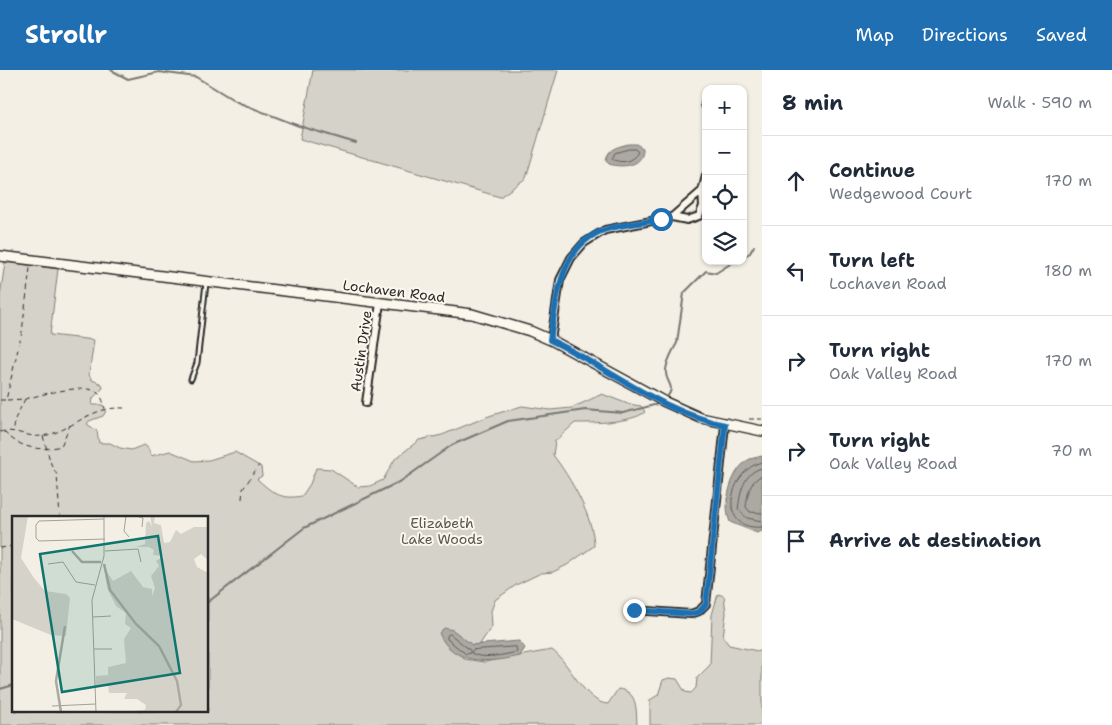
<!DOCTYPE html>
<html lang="en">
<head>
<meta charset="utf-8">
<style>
  :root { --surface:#fff; --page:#f2f2f3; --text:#1f2937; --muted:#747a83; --line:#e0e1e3; --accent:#1f6fb2 }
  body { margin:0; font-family:"Shantell Sans",sans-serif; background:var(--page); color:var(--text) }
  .controls { position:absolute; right:15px; top:15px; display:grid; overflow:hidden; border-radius:10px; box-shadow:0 1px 4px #0004 }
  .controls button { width:45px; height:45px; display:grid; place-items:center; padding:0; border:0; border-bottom:1px solid var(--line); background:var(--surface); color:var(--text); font:25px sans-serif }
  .stop { position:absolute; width:15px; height:15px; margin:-11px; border:4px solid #1f6fb2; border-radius:50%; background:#fff }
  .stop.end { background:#1f6fb2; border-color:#fff; box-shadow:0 1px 5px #0008 }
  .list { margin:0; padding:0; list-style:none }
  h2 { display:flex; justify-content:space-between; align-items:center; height:65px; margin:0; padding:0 20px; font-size:21px }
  h2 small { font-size:16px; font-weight:400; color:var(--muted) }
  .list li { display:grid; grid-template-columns:32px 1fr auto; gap:15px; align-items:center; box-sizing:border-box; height:90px; padding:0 20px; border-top:1px solid var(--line) }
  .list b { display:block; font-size:19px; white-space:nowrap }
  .list p { margin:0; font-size:16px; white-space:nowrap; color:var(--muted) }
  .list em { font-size:16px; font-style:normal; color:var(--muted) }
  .icon { flex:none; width:28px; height:28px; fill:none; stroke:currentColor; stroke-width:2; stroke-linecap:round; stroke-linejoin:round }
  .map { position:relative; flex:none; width:762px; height:655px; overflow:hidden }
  header { display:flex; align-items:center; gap:30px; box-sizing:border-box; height:70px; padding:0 25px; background:var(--accent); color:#fff }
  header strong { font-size:24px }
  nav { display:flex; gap:28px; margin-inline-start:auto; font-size:18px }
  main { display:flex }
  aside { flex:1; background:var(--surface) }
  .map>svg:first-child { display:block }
  .green { fill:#d5d2c9; stroke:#807e7a; fill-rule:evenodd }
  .water { fill:#aca9a2; stroke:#787772 }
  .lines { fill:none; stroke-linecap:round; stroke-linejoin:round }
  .shore { stroke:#5f5d5b; stroke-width:1 }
  .stream { stroke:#787772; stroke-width:2 }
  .lane-casing { stroke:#2b2b2b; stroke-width:7 }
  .street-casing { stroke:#2b2b2b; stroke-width:10 }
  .secondary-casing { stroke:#2b2b2b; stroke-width:12 }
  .path { stroke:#2b2b2b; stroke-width:1; stroke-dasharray:5 4; stroke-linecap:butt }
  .lane { stroke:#fbf7ec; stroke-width:3 }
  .street { stroke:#fbf7ec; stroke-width:6 }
  .secondary { stroke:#fbf7ec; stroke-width:9 }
  .route { stroke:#1f6fb2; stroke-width:6 }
  .labels { text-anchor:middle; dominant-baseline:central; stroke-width:4; stroke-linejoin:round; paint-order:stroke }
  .street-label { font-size:14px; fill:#2b2b2b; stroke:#fbf7ec }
  .park-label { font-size:14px; fill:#565552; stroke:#fbf7ec }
  .inset-river { fill:none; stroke:#aca9a2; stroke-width:2.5 }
  .inset-road { fill:none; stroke:#a3a19a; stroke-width:1 }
  .view { fill:#0f766e; fill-opacity:0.15; stroke:#0f766e; stroke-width:2.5 }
  .inset-edge { fill:none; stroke:#2b2b2b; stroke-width:2.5 }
</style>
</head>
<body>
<header>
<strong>Strollr</strong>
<nav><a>Map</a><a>Directions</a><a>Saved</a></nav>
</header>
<main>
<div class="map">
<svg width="762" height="655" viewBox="0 0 762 655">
  <rect width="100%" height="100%" fill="#f3efe4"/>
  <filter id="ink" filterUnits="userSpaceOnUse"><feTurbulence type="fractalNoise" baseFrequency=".02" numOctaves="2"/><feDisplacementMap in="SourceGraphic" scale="10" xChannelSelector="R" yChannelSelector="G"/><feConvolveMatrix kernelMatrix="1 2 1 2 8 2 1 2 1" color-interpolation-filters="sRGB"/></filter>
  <g filter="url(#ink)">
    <path class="green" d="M313,0H558L526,108L500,127L300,69Z
      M5,192L58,199L50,265L94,270L89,305L92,310L102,314L103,318L93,328L92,335H103L106,341L103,346L89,351L87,354L97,361L99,373H110L120,378L131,380L144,375L148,378L151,386L170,381L194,391L209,390L235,382L261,397L262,406L257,409C273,423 280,430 302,426L310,414L316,398L331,399L358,417L370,416L383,410L395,389L419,370L442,365L489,346L522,336L550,340L572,338L602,324L628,334L641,336L645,342C631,353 593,353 575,353L555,371L553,385C570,407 594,448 594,476L567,495L553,502L541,503L516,515L495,530L491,541L492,556L480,574L471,575L452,560L464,589L484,592L552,580C570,593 585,633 608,634L618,619C638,621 636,639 637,655H0V227ZM14,448H208V641H14Z
      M718,524L724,526L726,543L723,567L729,575L762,582V655H650V630L658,625L663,610L669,608L677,609L685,622L691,623L696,618L697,608L710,595L712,545Z"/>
    <path class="water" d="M628,74H636L643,78C644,97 622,98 609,94L606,90C608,78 618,77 628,74Z
      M762,386V461L757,463L730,452C722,435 731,398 750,389C754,388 758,387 762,386Z
      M444,558L453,560L472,575L519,571L525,578L520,586C491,593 453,596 439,563Z"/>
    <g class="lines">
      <path class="shore" d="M629,79H635L638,82C632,92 622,94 612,89L615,83Z
        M762,392C729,399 715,462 762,457
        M762,398C743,402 740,424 738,440L747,448L762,451
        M762,406C750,409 747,426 746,437L750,442L762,443
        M450,564L470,580V583L466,584L447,569V566Z
        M516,577L517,582C504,585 482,590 471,583L473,580Z"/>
      <path class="stream" d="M111,0L128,9L159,2L196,7L237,32L299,56L356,73
        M743,187L750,183L754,176
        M666,328C677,316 666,313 666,303C665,294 673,280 677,273L684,223L706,201L716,203L735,191
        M208,532L304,458L401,411L452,375L508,351L585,340L623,343L658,334
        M0,619L14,615"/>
      <g class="lane-casing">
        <path id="lane" d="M191,309L197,293L206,213"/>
      </g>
      <g class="street-casing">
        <path id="street" d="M705,34L706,37
          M672,147L687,150L699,146L703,136L702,121
          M551,270L560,210L571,188L584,173L605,160L672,147L702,121L706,106
          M366,333L380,233
          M634,540L691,544L699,541L706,534L725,355"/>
      </g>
      <g class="secondary-casing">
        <path id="secondary" d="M0,186L472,244L530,261L553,271L663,331L701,348L762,361"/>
      </g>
      <path class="path" d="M25,329C40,325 80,314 95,321C102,324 103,332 105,338
        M0,330H6L22,262L30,198
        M7,330L25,329L15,349L14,359
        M749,349H762
        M0,362C15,358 27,368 42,366C72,362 88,336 124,338
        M4,362C20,378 39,382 61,376L70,355
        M43,366L51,394L57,405L60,448
        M242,429L243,419L259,395
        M0,478L14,476"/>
      <use href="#lane" class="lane"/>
      <use href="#street" class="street"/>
      <use href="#secondary" class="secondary"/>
    </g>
  </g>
  <g class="lines" filter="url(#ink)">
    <path class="route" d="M634,540L690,544L699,542L706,534L725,355C662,343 608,297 550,270C557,229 559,174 607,159C625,154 643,153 661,149"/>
  </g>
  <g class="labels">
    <g class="street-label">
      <text transform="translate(394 221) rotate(7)">Lochaven Road</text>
      <text transform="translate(361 281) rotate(-82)">Austin Drive</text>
    </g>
    <g class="park-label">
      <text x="442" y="453">Elizabeth<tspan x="442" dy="16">Lake Woods</tspan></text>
    </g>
  </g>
  <g transform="translate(12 446)">
    <rect width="196" height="196" fill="#f3efe4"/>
    <path d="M0,0H16L9,42L22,62L33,75L54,78L58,82L54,120L39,119L0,103ZM138,0H143L142,7L149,9L152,27L158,26L164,14L169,18L182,11H196V44L189,38L182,43L185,51L196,57V196H109L133,194L134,189L125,183H112L115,177H97L96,169L84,170V160L96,159V151L114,147L112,123L119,112L113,108L114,97L104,90L95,72L92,51L101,65L119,55L131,71L140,73V80L143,72L139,60L147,50L144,45L152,40L141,39L142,34L137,31H124L133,28L134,7L137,5L140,10Z" fill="#d5d2c9"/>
    <path class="inset-river" d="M60,35L70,46H89M92,48L98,74L124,108L147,130L165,165L169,189L164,196M49,196L44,165L53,110"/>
    <path class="inset-road" d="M114,0L112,15L117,21M124,0L131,2L130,11M92,3L27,5L24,9V22L27,25L93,23M93,35L126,33L129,46M36,48L51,46L64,66L83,69M81,101L99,100M82,133H100M40,190L84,188M84,196L80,84L92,40V0"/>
    <path class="view" d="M146,20L168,157L50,176L28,38Z"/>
    <rect width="196" height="196" class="inset-edge"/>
  </g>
</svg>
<div class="controls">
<button>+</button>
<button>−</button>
<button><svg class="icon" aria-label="locate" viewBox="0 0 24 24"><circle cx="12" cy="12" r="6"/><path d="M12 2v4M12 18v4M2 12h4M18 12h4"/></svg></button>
<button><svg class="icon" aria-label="layers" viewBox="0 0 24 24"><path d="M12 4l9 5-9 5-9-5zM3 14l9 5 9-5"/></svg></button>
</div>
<div class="stop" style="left:661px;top:149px"></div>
<div class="stop end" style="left:634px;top:540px"></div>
</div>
<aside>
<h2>8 min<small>Walk · 590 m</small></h2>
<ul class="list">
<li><svg class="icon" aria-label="ahead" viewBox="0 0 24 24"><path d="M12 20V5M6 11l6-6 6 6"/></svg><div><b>Continue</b><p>Wedgewood Court</p></div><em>170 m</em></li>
<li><svg class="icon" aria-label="left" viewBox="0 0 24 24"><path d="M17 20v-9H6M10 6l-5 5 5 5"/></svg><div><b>Turn left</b><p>Lochaven Road</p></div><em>180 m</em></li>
<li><svg class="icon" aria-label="right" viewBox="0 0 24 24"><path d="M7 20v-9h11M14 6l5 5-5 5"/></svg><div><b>Turn right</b><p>Oak Valley Road</p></div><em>170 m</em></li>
<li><svg class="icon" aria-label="right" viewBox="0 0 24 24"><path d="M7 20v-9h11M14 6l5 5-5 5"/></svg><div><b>Turn right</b><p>Oak Valley Road</p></div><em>70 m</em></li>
<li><svg class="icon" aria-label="arrive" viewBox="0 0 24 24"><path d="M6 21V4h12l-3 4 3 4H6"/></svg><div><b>Arrive at destination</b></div></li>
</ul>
</aside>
</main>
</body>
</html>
